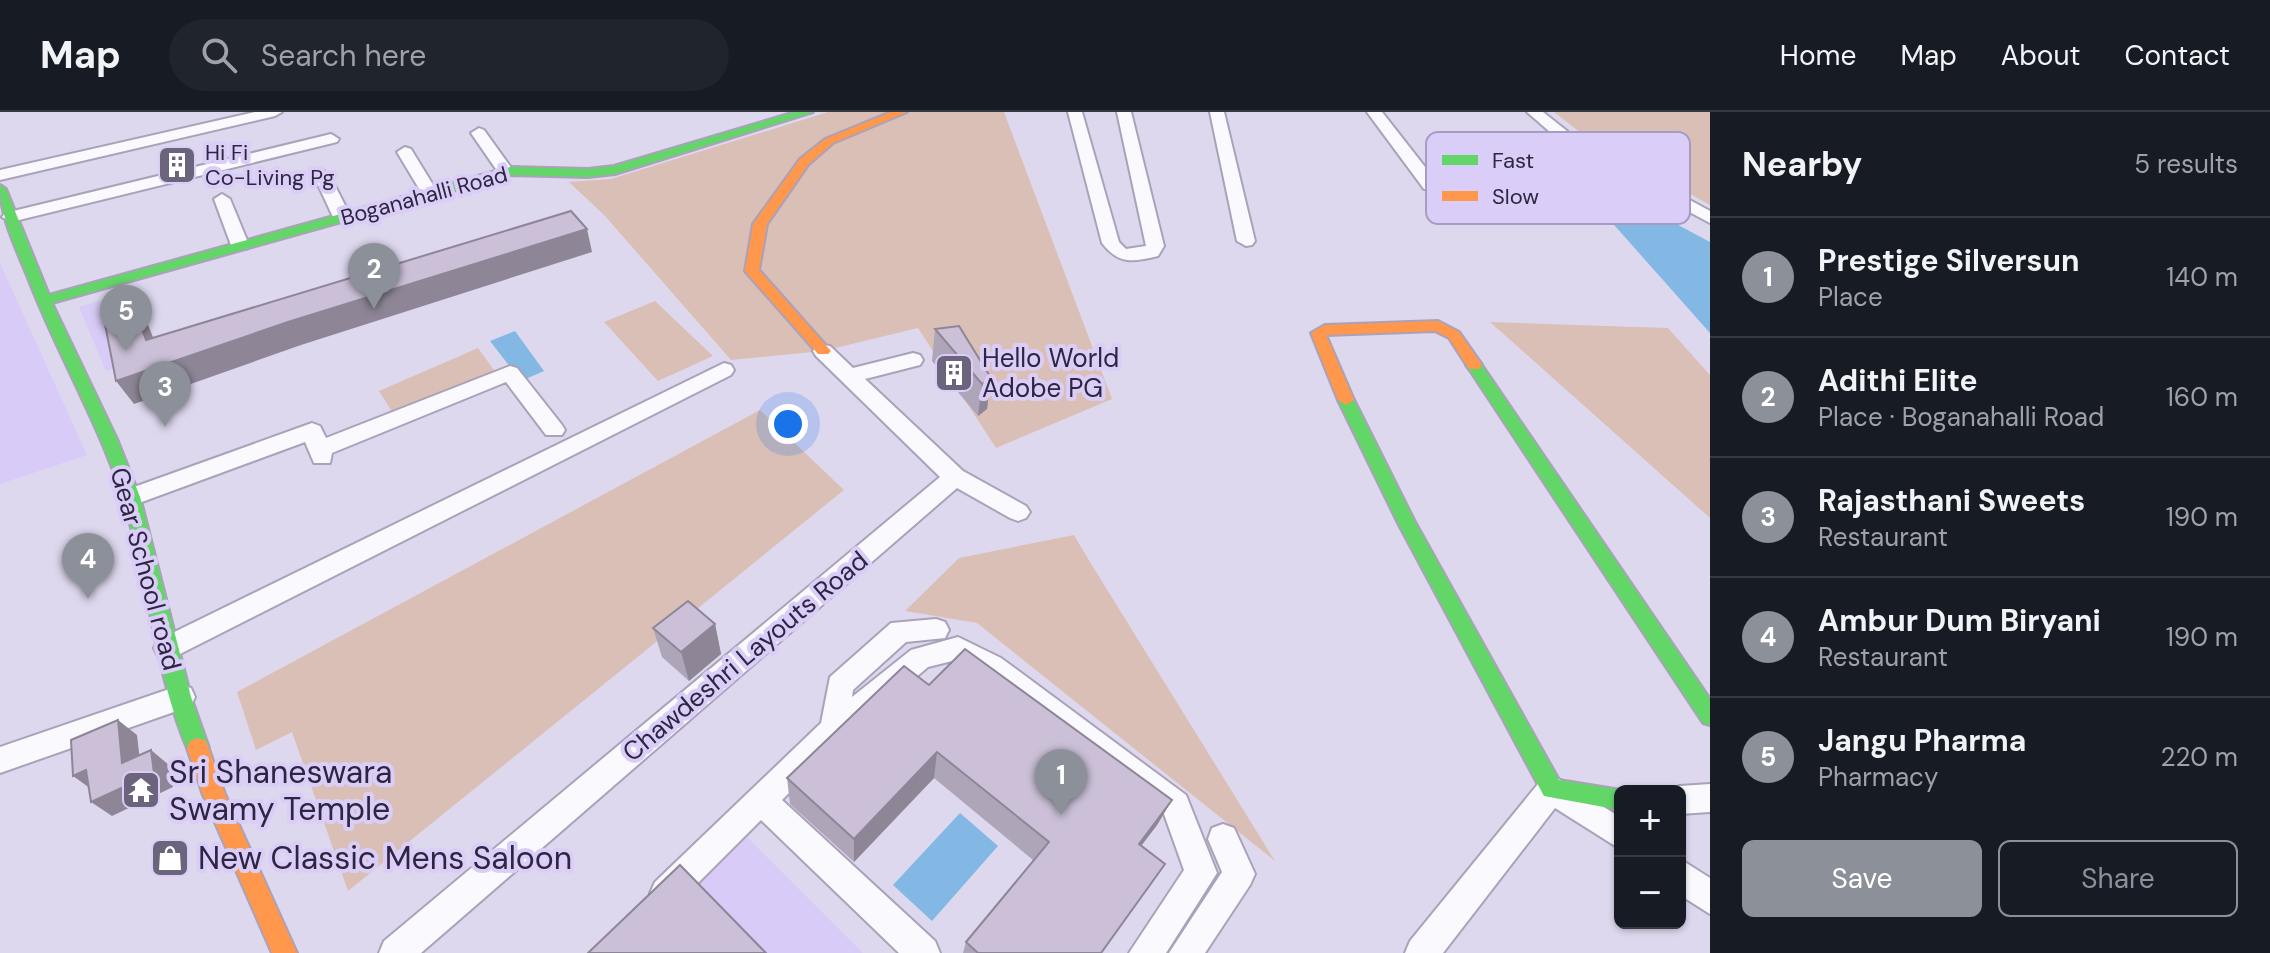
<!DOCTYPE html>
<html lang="en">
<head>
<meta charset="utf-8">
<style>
  :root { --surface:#171b24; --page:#20242c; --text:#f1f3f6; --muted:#9ea1a6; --line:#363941; --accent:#8c9099 }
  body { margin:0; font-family:"DM Sans",sans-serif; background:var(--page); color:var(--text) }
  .controls { position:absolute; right:24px; bottom:24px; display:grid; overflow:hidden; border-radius:12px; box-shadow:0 2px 6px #0004 }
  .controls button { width:72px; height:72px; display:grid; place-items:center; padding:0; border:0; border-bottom:2px solid var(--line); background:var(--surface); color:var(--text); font:40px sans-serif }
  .you { position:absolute; left:788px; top:312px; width:28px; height:28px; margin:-20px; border:6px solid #fff; border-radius:50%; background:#1a73e8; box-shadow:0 0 0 12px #1a73e833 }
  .badge { display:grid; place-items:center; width:52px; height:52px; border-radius:50%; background:var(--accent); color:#fff; font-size:26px; font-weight:700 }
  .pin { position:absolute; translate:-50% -66px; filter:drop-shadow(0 2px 4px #0008) }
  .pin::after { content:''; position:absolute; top:42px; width:28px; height:24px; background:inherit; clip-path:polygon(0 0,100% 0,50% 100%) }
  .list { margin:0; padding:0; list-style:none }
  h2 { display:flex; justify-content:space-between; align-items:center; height:104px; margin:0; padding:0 32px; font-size:34px }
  h2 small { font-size:26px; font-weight:400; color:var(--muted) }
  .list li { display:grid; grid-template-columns:52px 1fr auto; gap:24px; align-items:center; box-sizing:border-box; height:120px; padding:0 32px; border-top:2px solid var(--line) }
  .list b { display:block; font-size:30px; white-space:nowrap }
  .list p { margin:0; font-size:26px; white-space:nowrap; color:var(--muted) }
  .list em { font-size:26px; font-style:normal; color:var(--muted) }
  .actions { display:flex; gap:16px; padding:24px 32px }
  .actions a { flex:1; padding:18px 0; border:2px solid var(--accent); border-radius:12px; text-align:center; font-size:28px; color:var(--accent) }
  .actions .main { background:var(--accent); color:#fff }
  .icon { flex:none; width:44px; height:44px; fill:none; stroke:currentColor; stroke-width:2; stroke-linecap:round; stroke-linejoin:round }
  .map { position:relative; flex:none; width:1710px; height:841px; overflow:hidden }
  header { display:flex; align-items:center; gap:48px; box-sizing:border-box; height:112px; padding:0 40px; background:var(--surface); border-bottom:2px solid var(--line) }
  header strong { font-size:38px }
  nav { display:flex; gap:44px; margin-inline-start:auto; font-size:28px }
  .search { width:560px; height:72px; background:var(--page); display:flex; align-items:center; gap:20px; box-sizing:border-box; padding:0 28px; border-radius:44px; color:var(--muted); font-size:30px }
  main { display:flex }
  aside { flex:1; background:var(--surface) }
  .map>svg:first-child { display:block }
  .built { fill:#d8cbf7 }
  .green { fill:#dabfb6 }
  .water { fill:#82b8e3 }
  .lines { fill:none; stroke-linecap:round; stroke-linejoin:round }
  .street-casing { stroke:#a9a2b9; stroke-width:4 }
  .fast-casing { stroke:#a9a2b9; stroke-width:4 }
  .slow-casing { stroke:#a9a2b9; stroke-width:4 }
  .street { fill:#faf9fd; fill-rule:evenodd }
  .fast { fill:#63d668; fill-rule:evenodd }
  .slow { fill:#ff974d; fill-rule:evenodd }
  .wall { fill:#afa5b9 }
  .shaded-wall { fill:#8e8696 }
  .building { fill:#cbc0d7; stroke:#8e8696; stroke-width:2 }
  .labels { text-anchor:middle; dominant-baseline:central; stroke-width:8; stroke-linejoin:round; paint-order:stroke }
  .far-poi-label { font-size:22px; fill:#2e2540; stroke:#dacef9; text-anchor:start }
  .far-street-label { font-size:22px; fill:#2e2540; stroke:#dacef9 }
  .poi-label { font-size:26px; fill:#2e2540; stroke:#dacef9; text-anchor:start }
  .street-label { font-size:26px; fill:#2e2540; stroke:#dacef9 }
  .near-poi-label { font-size:32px; fill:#2e2540; stroke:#dacef9; text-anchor:start }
  .key { fill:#dacef9; stroke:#a69bc2; stroke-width:2 }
  .key-label { font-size:22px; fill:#2e2540 }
</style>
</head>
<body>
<header>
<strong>Map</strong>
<div class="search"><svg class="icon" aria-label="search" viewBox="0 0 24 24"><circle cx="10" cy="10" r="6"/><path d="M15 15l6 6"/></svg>Search here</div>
<nav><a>Home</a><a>Map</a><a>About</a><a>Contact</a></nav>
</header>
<main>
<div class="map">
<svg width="1710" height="841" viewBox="0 0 1710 841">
  <rect width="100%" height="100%" fill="#ded8ef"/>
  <path class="built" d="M0,151L87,343L0,372Z
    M131,179L154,244L106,259L79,195Z
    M747,725L863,841H630Z"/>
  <path class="green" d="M828,0H1004L1112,287L996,336L918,216L823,239L731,248L605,104L569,70L611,67Z
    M1554,0H1710V93L1581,21Z
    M655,189L713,244L658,269L604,210Z
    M1490,210L1668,216L1710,263V406Z
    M478,236L499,265L394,303L379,279Z
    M760,298L844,378L348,779L292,620L256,638L237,580Z
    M1074,423L1090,450L1275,749L977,511L905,499L959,446Z"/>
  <path class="water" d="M1577,59L1710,130V221L1568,61Z
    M515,219L544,259L521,269L490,229Z
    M960,701L998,734L932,809L893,773Z"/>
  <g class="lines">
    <g class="street-casing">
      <path id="street" d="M255,0H282L275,4L0,68V58Z
        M1068,0H1082L1119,130L1126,137L1146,134L1117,0H1131L1164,134L1158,144C1133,150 1119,153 1102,131Z
        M1210,0H1224L1255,129L1252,133L1246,134L1237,129Z
        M1367,0H1382L1436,69L1438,73L1436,77H1424Z
        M1527,0H1543L1577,27L1710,99V111L1565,33Z
        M479,16L484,18L512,57V63H500L471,21Z
        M331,22L339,27L337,30L11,110L2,105L5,101Z
        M405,35L411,37L438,81L436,85L430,86L424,85L397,40Z
        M321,57L329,62L351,105L348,109H336L333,105L313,62Z
        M222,82L230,87L249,133L246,137H234L231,133L214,87Z
        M823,233L830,234L853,256L913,241L920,243L923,248L920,253L865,267L963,359L1026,394L1030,400L1026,406L1018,409L1010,406L957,376L421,841H379L384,829L940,365L816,244L813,239L816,234Z
        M724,251L731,253L734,258L731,263L176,544L167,547L158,544L154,536L158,528Z
        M510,254L517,256L562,313L565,318L562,323H546L506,270L332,341L330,351H314L305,330L131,394L123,391L119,385L123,379L312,311L320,314L326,326Z
        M936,507L945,510L949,518L945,526L906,530L853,578L852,585L911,538L958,525L1001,546L1186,683L1217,761L1166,841H1129L1184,758L1164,702L983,562L956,548L928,555L844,626L782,688L935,829L940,841H899L761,708L677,792L666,797L655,792L650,781L655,770L821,611L830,565L891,511Z
        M181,573L191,576L195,585L191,594L0,661V635Z
        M1552,663L1620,705V737L1555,696L1443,841H1405L1410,829L1542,667Z
        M1710,672V700L1680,702V679L1669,678L1680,674Z
        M1223,712L1234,716L1255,762L1250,773L1205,841H1169L1222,760L1208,727L1212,716Z
        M1680,747L1710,766V802L1680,783Z"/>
    </g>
    <g class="fast-casing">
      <path id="fast" d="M795,0H813L615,62L588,65L510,63L52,191L117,327L140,385L191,585L209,636L206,643L198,646L190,643C154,562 149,468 122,384C98,310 58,243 30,171C18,140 0,107 0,73L6,77L49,183L510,55L588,57L614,54Z
        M1474,248L1479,249L1710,587V613L1703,611L1469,257L1466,253Z
        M1346,283L1354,288L1415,410L1559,668L1627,679H1620V698L1544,684L1398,411L1338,288Z"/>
    </g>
    <g class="slow-casing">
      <path id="slow" d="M891,0H907L833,31L808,53L767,112L759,158L831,239L828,242H818L745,159L753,112L800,47L825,27Z
        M1438,209L1459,220L1482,253L1479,257H1469L1449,226L1435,219L1326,223L1354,288L1346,293L1338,288L1311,221L1325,213Z
        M198,626L206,629L225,682L297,841H272L203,683L187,636L190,629Z"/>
    </g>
    <use href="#street" class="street"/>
    <use href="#fast" class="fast"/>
    <use href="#slow" class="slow"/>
  </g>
  <path class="wall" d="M935,217L991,266L987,297L978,304L932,249Z
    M715,512L721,542L689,569L662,545L653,516Z
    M929,573L1172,688L1157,713L1141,734L1165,752L1102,841H963L966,830L1033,748L934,666L854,750L790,692L787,666Z"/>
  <path class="shaded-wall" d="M587,117L592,140L301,233L134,292L116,269L288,210Z
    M133,192L149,215L163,251L146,228Z
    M991,266L987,297L978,304L982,272Z
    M715,512L721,542L689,569L681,540Z
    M118,608L137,623L142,666L122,651Z
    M151,638L169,653L173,675L112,704L91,690Z
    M937,640L934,666L854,750V727Z
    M86,658L94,679L73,664Z
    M1172,688L1157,713L1125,755L1139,732Z"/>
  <path class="building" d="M571,99L587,117L288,210L116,269L103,202L133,192L146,228Z
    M959,214L991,266L982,272L935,217Z
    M688,489L715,512L681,540L653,516Z
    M965,537L1172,688L1139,732L1165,752L1101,841H978L966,830L1049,730L937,640L854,727L787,666L904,554L929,573Z
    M118,608L122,651L151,638L154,661L91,690L86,658L73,664L71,628Z
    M680,753L766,841H588Z"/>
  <defs>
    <g id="building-square" transform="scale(2)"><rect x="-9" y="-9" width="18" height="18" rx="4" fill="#6c647d" stroke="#dacef9"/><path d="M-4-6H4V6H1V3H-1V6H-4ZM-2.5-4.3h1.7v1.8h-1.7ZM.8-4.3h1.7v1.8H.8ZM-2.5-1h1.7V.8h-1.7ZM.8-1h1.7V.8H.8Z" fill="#fff"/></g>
    <g id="temple-square" transform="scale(2)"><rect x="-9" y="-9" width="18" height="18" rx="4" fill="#6c647d" stroke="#dacef9"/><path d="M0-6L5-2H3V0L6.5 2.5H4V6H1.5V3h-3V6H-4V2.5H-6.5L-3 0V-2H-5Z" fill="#fff"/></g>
    <g id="shop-square" transform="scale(2)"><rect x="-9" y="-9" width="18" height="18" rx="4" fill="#6c647d" stroke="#dacef9"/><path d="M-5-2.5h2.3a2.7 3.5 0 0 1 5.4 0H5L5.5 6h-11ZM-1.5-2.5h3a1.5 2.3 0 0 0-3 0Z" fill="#fff"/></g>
  </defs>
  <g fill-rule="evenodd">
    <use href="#building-square" x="177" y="53"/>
    <use href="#building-square" x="954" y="261"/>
    <use href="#temple-square" x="141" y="678"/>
    <use href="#shop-square" x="170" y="746"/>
  </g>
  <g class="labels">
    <g class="far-poi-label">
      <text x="205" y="40">Hi Fi<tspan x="205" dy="25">Co-Living Pg</tspan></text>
    </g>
    <g class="far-street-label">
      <text transform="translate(424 84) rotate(-15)">Boganahalli Road</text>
    </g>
    <g class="poi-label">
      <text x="982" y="246">Hello World<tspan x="982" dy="30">Adobe PG</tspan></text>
    </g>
    <g class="street-label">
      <text transform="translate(146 457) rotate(75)">Gear School road</text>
      <text transform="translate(745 544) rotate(-40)">Chawdeshri Layouts Road</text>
    </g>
    <g class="near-poi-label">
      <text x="169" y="660">Sri Shaneswara<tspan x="169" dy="37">Swamy Temple</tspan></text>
      <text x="198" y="746">New Classic Mens Saloon</text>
    </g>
  </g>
  <rect x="1426" y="20" width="264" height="92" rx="12" class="key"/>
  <rect x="1442" y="43" width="36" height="10" fill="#63d668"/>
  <rect x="1442" y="79" width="36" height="10" fill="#ff974d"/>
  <g class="key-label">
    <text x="1492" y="56">Fast</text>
    <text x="1492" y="92">Slow</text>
  </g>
</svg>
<div class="controls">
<button>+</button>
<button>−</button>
</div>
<div class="you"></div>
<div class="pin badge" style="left:1061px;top:703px">1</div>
<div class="pin badge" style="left:374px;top:197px">2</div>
<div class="pin badge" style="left:165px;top:315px">3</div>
<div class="pin badge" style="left:88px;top:487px">4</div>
<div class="pin badge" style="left:126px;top:239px">5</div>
</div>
<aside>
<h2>Nearby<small>5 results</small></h2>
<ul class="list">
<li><span class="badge">1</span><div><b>Prestige Silversun</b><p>Place</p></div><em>140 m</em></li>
<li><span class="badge">2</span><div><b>Adithi Elite</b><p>Place · Boganahalli Road</p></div><em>160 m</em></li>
<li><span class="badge">3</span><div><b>Rajasthani Sweets</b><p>Restaurant</p></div><em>190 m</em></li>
<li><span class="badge">4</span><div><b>Ambur Dum Biryani</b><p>Restaurant</p></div><em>190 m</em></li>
<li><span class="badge">5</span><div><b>Jangu Pharma</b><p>Pharmacy</p></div><em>220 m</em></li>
</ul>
<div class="actions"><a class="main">Save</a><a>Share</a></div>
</aside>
</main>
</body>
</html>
